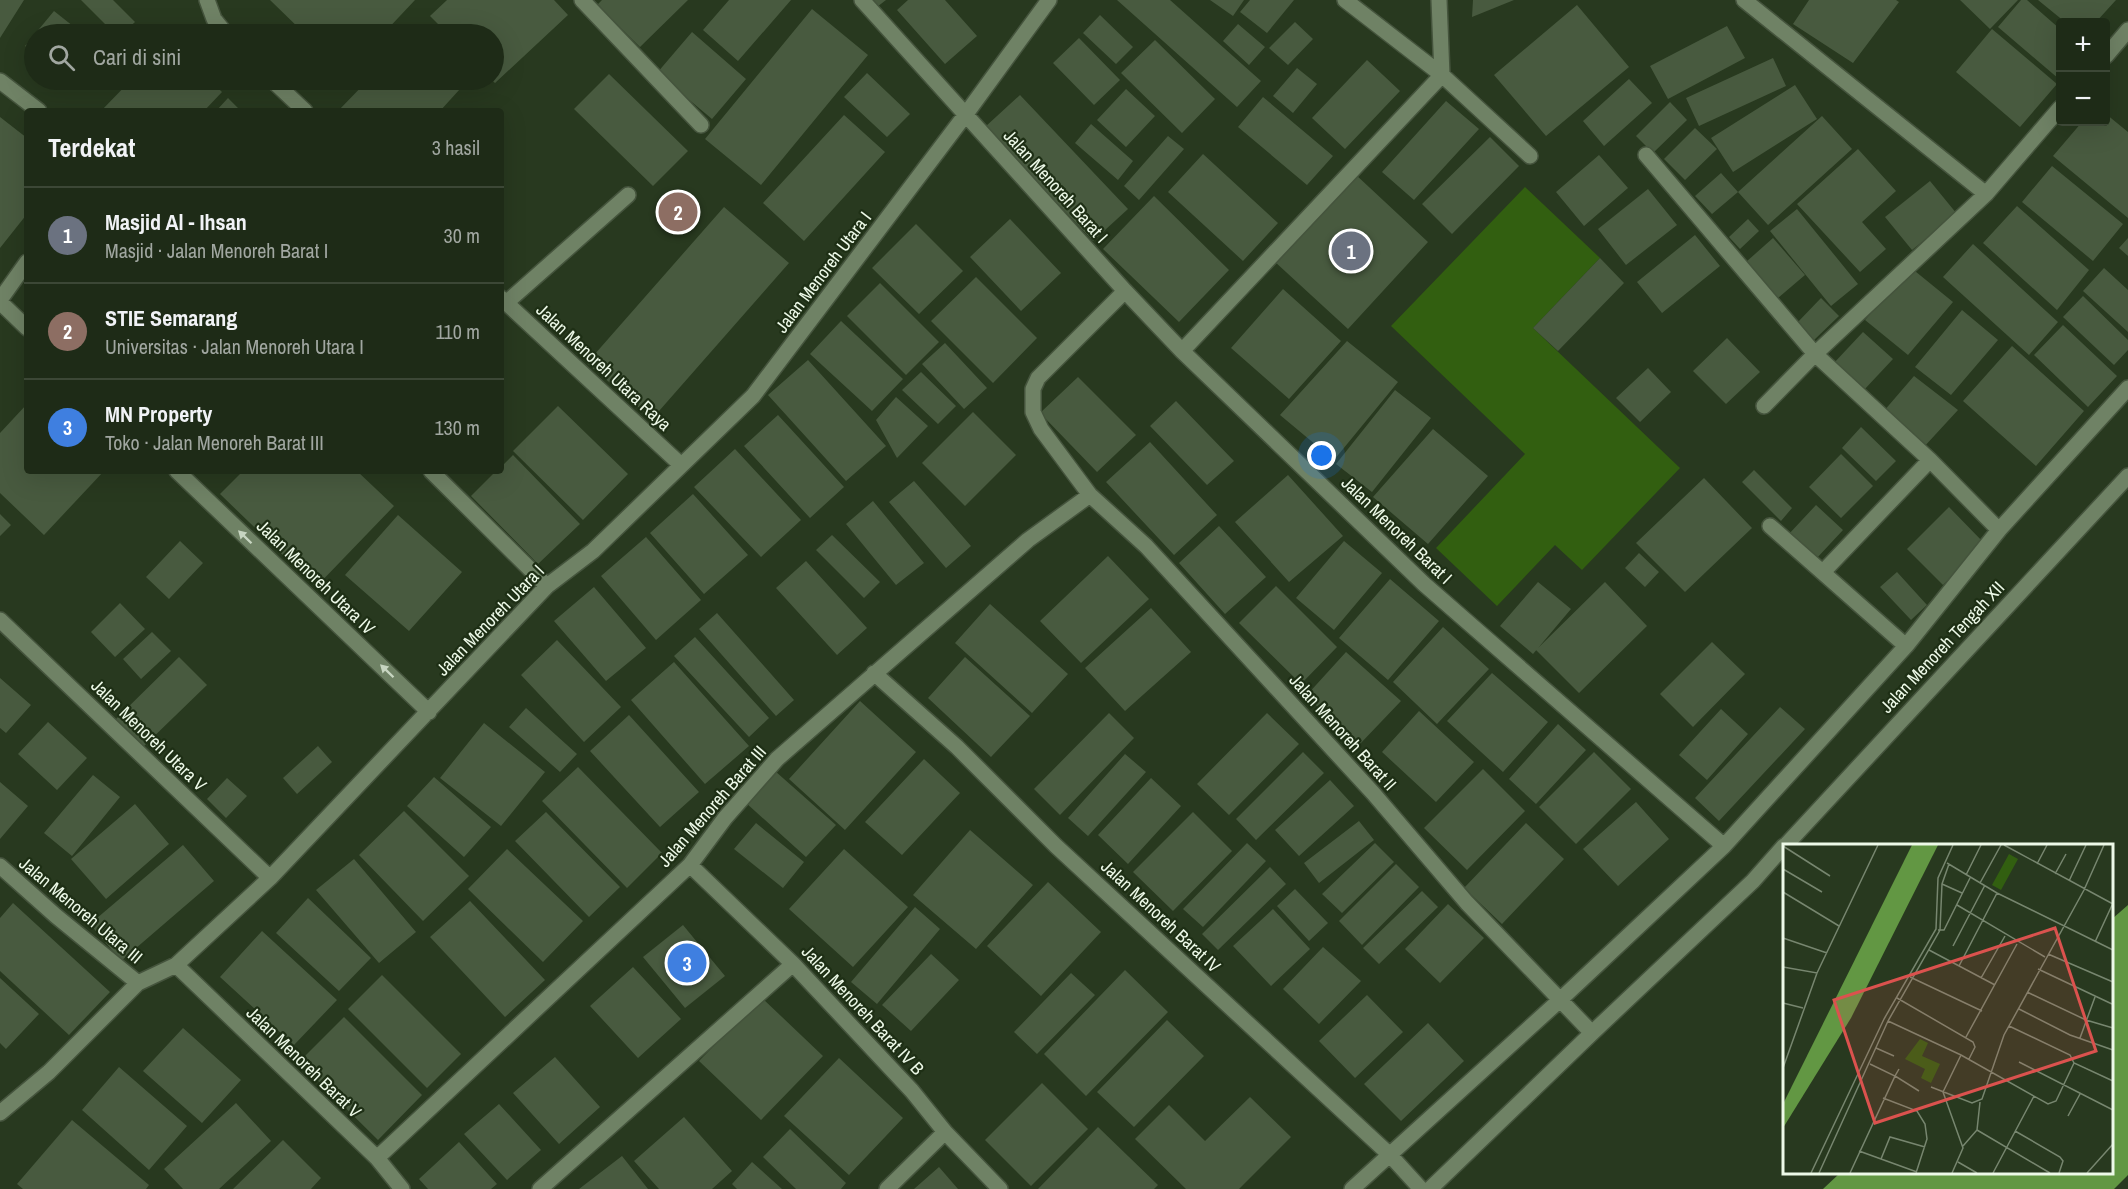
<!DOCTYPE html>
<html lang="id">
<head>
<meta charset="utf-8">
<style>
  :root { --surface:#1e2b17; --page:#263320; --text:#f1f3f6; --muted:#a1a7a1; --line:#3c4736; --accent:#ea580c }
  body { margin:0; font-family:"Archivo Narrow",sans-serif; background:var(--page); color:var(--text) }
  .controls { position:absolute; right:18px; top:18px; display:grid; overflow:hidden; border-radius:6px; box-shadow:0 6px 24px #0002 }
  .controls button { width:54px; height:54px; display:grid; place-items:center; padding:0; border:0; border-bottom:2px solid var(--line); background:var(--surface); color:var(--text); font:30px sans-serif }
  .you { position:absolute; left:1322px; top:456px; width:21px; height:21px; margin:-15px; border:4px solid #fff; border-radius:50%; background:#1a73e8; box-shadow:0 0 0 9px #1a73e833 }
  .badge { display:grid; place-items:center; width:39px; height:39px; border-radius:50%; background:var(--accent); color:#fff; font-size:20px; font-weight:700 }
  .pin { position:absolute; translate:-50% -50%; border:3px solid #fff; box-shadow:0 2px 6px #0006 }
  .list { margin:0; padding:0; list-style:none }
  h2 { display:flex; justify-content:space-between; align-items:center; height:78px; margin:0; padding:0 24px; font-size:26px }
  h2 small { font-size:20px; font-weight:400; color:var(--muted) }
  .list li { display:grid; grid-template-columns:39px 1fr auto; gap:18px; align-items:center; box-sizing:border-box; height:96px; padding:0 24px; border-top:2px solid var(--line) }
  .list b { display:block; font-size:22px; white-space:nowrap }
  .list p { margin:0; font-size:20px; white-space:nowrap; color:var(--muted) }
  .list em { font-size:20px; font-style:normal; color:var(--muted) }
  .icon { flex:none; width:33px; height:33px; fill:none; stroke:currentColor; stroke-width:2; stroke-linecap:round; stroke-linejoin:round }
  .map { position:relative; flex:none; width:2128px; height:1189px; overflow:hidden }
  .search { position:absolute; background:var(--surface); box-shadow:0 6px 24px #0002; left:24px; top:24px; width:480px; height:66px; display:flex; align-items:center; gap:15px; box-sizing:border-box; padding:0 21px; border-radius:33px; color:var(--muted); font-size:22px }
  .panel { position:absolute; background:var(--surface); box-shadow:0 6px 24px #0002; left:24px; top:108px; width:480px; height:366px; border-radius:6px }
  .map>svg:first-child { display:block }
  .green { fill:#325f10 }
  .water { fill:#629743 }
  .building { fill:#485a3f }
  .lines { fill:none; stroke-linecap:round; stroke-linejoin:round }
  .lane-casing { stroke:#45543d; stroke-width:18 }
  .street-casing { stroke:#45543d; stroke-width:18 }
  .lane { stroke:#6f8265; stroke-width:15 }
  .street { stroke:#6f8265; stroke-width:15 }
  .oneway { fill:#c7d5c1 }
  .labels { text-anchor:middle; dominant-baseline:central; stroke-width:4.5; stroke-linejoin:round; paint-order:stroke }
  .street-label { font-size:18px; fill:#edf9e8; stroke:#1e2f15 }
  .inset-road { fill:none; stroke:#77866f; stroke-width:1.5 }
  .view { fill:#db524e; fill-opacity:0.15; stroke:#db524e; stroke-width:3 }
  .inset-edge { fill:none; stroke:#edf9e8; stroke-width:3 }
</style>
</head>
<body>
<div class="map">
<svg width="2128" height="1189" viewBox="0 0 2128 1189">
  <rect width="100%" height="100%" fill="#28391f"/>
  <path class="green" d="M1525,187L1600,258L1533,328L1680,468L1582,570L1555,545L1497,606L1436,548L1525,454L1391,326Z"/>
  <path class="water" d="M2128,905V1175L2114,1189H1823L1840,1173L2112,1172V919Z"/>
  <path class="building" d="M0,0H24L0,38Z
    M81,0H113L135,22L122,34H115Z
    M270,0H415L383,34H305Z
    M447,0H554L568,15L495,83L492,80H494V34H448L430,16Z
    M602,0H688L640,47L597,5Z
    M729,0H791L738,61L703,30Z
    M871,0H886L877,7Z
    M908,0H945L977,36L945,64L897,10Z
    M1117,0H1170L1261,81L1237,107Z
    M1210,0H1244L1233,16Z
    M1250,0H1294L1267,33L1240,12Z
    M1473,0H1514L1472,17Z
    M1809,0H1896L1899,2L1853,63L1793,24Z
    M1960,0H2018L1990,29Z
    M2021,0H2027L2060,29L2059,79L1998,27Z
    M2038,0H2116L2096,22H2065Z
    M1577,5L1629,67L1546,136L1494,75Z
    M812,9L868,55L761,185L705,139Z
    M54,11L83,34H34V53L25,46Z
    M1100,15L1133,47L1116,64L1083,33Z
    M1295,22L1313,39L1288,65L1269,48Z
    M1238,24L1265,47L1249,65L1223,41Z
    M1727,26L1745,58L1668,99L1650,66Z
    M1992,29L2057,84L2020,127L1956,72Z
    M692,32L746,79L712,119L657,73Z
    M1079,38L1120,80L1094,105L1053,63Z
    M1155,40L1215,99L1182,133L1121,73Z
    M1773,58L1786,86L1699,126L1686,98Z
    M1367,60L1400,91L1345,149L1312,118Z
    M1297,68L1317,84L1293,113L1273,96Z
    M867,73L910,114L887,137L844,97Z
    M609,74L688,151L653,186L574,109Z
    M1629,79L1652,103L1604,146L1583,121Z
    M131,80H210L222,92L204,111H101Z
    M368,80H450L460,89L440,111H338Z
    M1795,85L1817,119L1733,172L1711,138Z
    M1126,89L1155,116L1126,147L1097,120Z
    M1020,95L1128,209L1093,241L985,127Z
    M1263,97L1333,156L1307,185L1238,127Z
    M228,98L241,111H216Z
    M1446,101L1479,129L1414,200L1382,172Z
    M1670,102L1687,120L1653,153L1636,136Z
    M2106,114L2128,132V218L2053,156L2082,122H2106Z
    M844,115L885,152L804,241L763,203Z
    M1822,116L1852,149L1768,225L1738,192L1712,214L1695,196L1721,173L1738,192Z
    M0,117L27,138V214L0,248Z
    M1091,124L1133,161L1118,180L1075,143Z
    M1695,128L1717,149L1685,180L1664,159Z
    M1168,136L1184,149L1139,200L1124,186Z
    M1490,137L1519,166L1452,234L1422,204Z
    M1858,149L1896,191L1862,222L1886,249L1860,272L1797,204Z
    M1203,154L1278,223L1243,261L1168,192Z
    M1599,155L1628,188L1584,226L1556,192Z
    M2052,166L2123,224L2093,261L2022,202Z
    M1355,174L1428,242L1348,329L1274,261Z
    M1930,181L1957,214L1912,250L1885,217Z
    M1648,189L1677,225L1626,265L1598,229Z
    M1154,196L1229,270L1179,322L1103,249Z
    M2017,206L2089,270L2057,310L1983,243Z
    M724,207L789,263L652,419L587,363Z
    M1797,209L1858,284L1831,306L1770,231Z
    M1010,219L1061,273L1021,311L970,257Z
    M1748,219L1759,231L1740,249L1729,237Z
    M916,224L963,271L919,314L872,268Z
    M1695,235L1720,266L1662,313L1637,282Z
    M1773,238L1805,275L1778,298L1746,262Z
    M2128,238V256L2119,248Z
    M1973,244L2058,322L2029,355L1943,277Z
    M1600,258L1624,283L1558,351L1533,328Z
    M1910,267L1953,302L1908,355L1865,320Z
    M2104,268L2128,290V332L2083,291Z
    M976,277L1037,338L993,383L931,321Z
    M880,283L939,342L906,375L847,316Z
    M1283,289L1341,341L1289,399L1231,348Z
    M2083,296L2128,340V350L2114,365L2063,317Z
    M1821,298L1839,316L1813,341L1796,324Z
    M1962,310L1998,340L1951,395L1915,367Z
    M841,321L903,379L872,411L810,354Z
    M2063,325L2117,376L2088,407L2034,355Z
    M1863,332L1893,359L1863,391L1833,364Z
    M1727,338L1760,372L1726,404L1693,371Z
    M1347,341L1398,382L1334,460L1280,415Z
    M945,343L987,388L964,409L922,364Z
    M2012,346L2084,411L2036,466L1963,401Z
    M808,360L886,446L846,481L768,395Z
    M1648,368L1671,392L1640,422L1616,398Z
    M921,372L956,406L938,424L902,390Z
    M1914,376L1958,410L1923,448L1883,412Z
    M1078,377L1136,435L1097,472L1040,413Z
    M1395,390L1431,418L1372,492L1336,464Z
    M896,397L928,426L897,458L876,420Z
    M1176,401L1234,461L1207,485L1150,426Z
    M27,404V471H104L44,535L0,493V433Z
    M558,406L628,474L583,520L513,451Z
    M973,412L1016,455L965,506L922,463Z
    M778,415L844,487L810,518L744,446Z
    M1861,427L1896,461L1876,481L1842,448Z
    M1433,429L1488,476L1428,544L1373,497Z
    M1150,442L1217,515L1174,555L1106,482Z
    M735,449L801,520L761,557L694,487Z
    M1841,454L1873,486L1841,518L1809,487Z
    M513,455L580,524L538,564L471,496L496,471H501V467Z
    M1754,470L1792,508L1781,521L1742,482Z
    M243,471H357L394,506L316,587L220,494Z
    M1288,475L1343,536L1289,582L1235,522Z
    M1704,478L1752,528L1685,592L1636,543Z
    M914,481L971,546L946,568L889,502Z
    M693,494L748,555L704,594L650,533Z
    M873,501L924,563L896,585L846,524Z
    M1816,505L1843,530L1816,559L1788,535Z
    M1949,507L1984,543L1943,585L1907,549Z
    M0,514L11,525L0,536Z
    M398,515L462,572L409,631L345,575Z
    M1219,526L1266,577L1225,614L1179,563Z
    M832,535L880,582L864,598L816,550Z
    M646,537L701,600L656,640L601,576Z
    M180,541L203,563L169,599L146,577Z
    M1344,541L1382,573L1334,630L1296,598Z
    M1639,553L1659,572L1645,587L1625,568Z
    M1108,556L1149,599L1081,663L1040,621Z
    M806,561L867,628L837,655L776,588Z
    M1897,572L1927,605L1911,620L1880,587Z
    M1390,579L1439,621L1388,680L1339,638Z
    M1538,582L1571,609L1533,654L1500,626Z
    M1605,582L1647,626L1579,693L1536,650Z
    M1276,586L1337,647L1301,684L1239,623Z
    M594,587L646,648L606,681L554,621Z
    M120,603L145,629L115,657L91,632Z
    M990,604L1068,674L1032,713L955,643Z
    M1151,608L1191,652L1125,711L1085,668Z
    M717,613L794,700L776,716L699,629Z
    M1443,627L1489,669L1437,724L1393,682Z
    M152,632L171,651L141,679L123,659Z
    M695,637L769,718L749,737L674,656Z
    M557,640L621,707L584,742L521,675Z
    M1712,642L1745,674L1693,727L1660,694Z
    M1346,652L1401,701L1359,745L1306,696Z
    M179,657L207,685L143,747L116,719Z
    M965,657L1030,716L991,757L928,698Z
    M674,662L749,746L705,784L631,700Z
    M1492,673L1548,722L1503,772L1447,721Z
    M0,678L31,705L6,733L0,728Z
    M860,701L916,752L845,830L789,779Z
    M1780,707L1805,729L1719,821L1695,798Z
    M526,708L577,754L560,772L509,727Z
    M1721,709L1748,734L1707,780L1679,755Z
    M1419,711L1474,762L1436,802L1382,752Z
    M1109,713L1134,738L1060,815L1034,789Z
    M1267,713L1299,744L1229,815L1197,784Z
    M629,715L699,792L660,827L590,751Z
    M48,722L87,758L57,790L18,754Z
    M484,723L545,772L501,826L440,778Z
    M1558,724L1586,750L1536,804L1509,779Z
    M318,746L332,762L297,794L283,778Z
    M1303,752L1324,773L1256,840L1236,819Z
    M1594,752L1631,789L1576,844L1539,807Z
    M1125,754L1146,772L1088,836L1068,818Z
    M924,759L960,793L902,855L865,822Z
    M578,767L662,853L627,888L542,801Z
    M1483,769L1525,811L1467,870L1424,828Z
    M775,771L836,825L806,857L745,802Z
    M93,775L120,797L72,856L44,833Z
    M434,777L491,827L464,857L407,806Z
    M227,778L247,796L226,818L207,799Z
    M1151,778L1181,806L1128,864L1098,835Z
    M1330,780L1354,806L1299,856L1275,830Z
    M0,782L28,806L0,839Z
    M1636,802L1669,839L1618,886L1583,849Z
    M135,804L169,844L106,899L71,859Z
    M404,811L469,876L423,921L359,855Z
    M546,812L620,887L589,917L515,841Z
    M1193,812L1232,851L1173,911L1133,872Z
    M1359,821L1374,840L1319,883L1304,863Z
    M756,823L804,862L783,888L734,849Z
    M1526,823L1564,859L1502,924L1464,888Z
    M970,830L1033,885L976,949L913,895Z
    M1247,843L1266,861L1203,927L1183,909Z
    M1375,843L1394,862L1342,913L1322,894Z
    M183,845L214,881L121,961L90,924Z
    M507,849L583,921L543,962L468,889Z
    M844,849L908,907L853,967L789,909Z
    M354,859L416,932L379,963L316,890Z
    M1396,864L1419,887L1362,945L1339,921Z
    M1270,867L1286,884L1218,950L1202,934Z
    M1048,882L1101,932L1041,996L987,946Z
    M1295,889L1328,923L1309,941L1277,906Z
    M1422,891L1438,907L1379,964L1363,948Z
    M308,898L371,958L339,991L276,933Z
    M470,901L545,980L505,1017L430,937Z
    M13,903L110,992L69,1035L0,971V918Z
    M1448,904L1484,938L1440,983L1405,949Z
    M915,907L940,929L877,1004L851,982Z
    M1273,909L1310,949L1271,986L1233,946Z
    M683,925L725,976L685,1008L643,957Z
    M262,931L337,1000L294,1045L220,977Z
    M1323,947L1361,981L1319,1024L1283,989Z
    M931,954L959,980L911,1031L882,1005Z
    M633,967L681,1019L638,1058L590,1006Z
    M1125,970L1168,1012L1086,1096L1044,1054Z
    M1071,973L1095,995L1037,1054L1014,1032Z
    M382,975L461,1054L427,1088L348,1009Z
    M0,978L39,1014L6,1049L0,1043Z
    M1367,995L1403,1032L1355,1078L1319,1041Z
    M761,997L823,1056L761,1120L699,1061Z
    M344,1017L422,1095L378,1140L299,1062Z
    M1167,1020L1204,1056L1134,1127L1097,1092Z
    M1428,1023L1464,1061L1401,1121L1364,1084Z
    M183,1028L241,1080L202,1123L143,1071Z
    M555,1057L600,1107L559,1144L513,1093Z
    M839,1058L903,1118L849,1175L784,1116Z
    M119,1067L187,1126L149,1170L82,1110Z
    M1042,1083L1088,1129L1031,1186L985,1140Z
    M1250,1097L1291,1137L1239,1189H1186L1135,1139L1169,1105L1205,1141Z
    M236,1103L271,1141L219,1189H183L164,1169Z
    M499,1104L541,1150L507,1180L464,1134Z
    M684,1117L732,1171L712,1189H659L634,1161Z
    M72,1120L149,1185L146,1189H23L17,1184Z
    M1098,1127L1158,1185L1154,1189H1038Z
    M790,1129L846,1183L841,1189H796L763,1157Z
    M283,1140L321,1178L311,1189H233Z
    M459,1142L497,1184L491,1189H428L419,1179Z
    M622,1156L648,1189H579Z
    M752,1162L782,1189H737L732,1184Z
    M939,1167L958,1189H914Z"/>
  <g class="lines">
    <g class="lane-casing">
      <path id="lane" d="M506,303L628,195"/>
    </g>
    <g class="street-casing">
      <path id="street" d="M207,0L214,19L226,34
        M582,0L701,125
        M862,0L1125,291L1182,351L1424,584L1724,846
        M1345,0L1442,75L1530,156
        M1439,0L1442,75
        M1744,0L1986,194
        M2106,56L2128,30
        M272,80L305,111
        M0,81L39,111
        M1646,155L1815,354L1764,406
        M1125,291L1038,378L1033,389V412L1041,429L1090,495L1146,546L1373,793L1467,903L1592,1033
        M501,298L680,464
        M0,300L27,262
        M0,302L27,328
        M1182,351L1442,75
        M177,471L429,712
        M431,471L547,586
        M1770,526L1906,646
        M1999,530L1930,460L1815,354L1986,194L2060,108
        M1823,572L1930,460
        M0,620L270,878
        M874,673L957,747L1056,846L1390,1155L1421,1189
        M1785,846L2128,476
        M690,865L793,964L912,1091L945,1132L1000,1189
        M0,866L56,916L138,983
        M176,965L377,1158L402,1189
        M0,1113L49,1072L138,983L176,965L270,878L547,586L593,551L753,396L966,114L1049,0
        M377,1158L690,865L725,818L777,759L1028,540L1090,495
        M540,1189L793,964
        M887,1189L945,1132
        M1352,1189L1561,999L1724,846L1906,646L1999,530L2128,388
        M1430,1189L1592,1033L1753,881L1784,846"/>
    </g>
    <use href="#lane" class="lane"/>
    <use href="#street" class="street"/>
  </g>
  <defs><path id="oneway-solid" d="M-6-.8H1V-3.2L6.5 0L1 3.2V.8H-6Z" transform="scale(1.5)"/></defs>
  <g class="oneway">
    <use href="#oneway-solid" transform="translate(245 537) rotate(-136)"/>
    <use href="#oneway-solid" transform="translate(387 671) rotate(-136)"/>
  </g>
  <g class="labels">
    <g class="street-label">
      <text transform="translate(1056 186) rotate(48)">Jalan Menoreh Barat I</text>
      <text transform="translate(823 272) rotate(-53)">Jalan Menoreh Utara I</text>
      <text transform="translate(604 367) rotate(43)">Jalan Menoreh Utara Raya</text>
      <text transform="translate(1397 530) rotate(44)">Jalan Menoreh Barat I</text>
      <text transform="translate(316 577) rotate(44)">Jalan Menoreh Utara IV</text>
      <text transform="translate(490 620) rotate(-46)">Jalan Menoreh Utara I</text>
      <text transform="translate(1942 647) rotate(-47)">Jalan Menoreh Tengah XII</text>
      <text transform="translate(1343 732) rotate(48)">Jalan Menoreh Barat II</text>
      <text transform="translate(149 735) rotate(44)">Jalan Menoreh Utara V</text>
      <text transform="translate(712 806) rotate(-49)">Jalan Menoreh Barat III</text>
      <text transform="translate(81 910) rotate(40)">Jalan Menoreh Utara III</text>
      <text transform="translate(1161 916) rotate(43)">Jalan Menoreh Barat IV</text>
      <text transform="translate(863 1010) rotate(47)">Jalan Menoreh Barat IV B</text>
      <text transform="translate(304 1062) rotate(44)">Jalan Menoreh Barat V</text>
    </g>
  </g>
  <g transform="translate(1783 844)">
    <rect width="330" height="330" fill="#28391f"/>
    <path d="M226,10L235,15L218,46L209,41ZM137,195L145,199L139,212L157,220L148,239L138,234L142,225L122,215Z" fill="#325f10"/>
    <path d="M129,1H155L68,174L0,284V260Z" fill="#629743"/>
    <path class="inset-road" d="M221,1L330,60M0,2L47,32M164,19L214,49L330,106M254,20L264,1M0,25L39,48M272,30L283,10M183,31L198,1M286,37L303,1M197,39L218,1M159,40L179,49M0,48L56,82M174,61L262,113M155,86H161L187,34M0,94L44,109M312,98L330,59M170,102L202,41M146,106L212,141M265,110L330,138M176,122L214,49M0,123L34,129L95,1M255,125L329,160M127,133L199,167M198,134L222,92M244,148L303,176L330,184M114,154L190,198L192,203L186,215M0,159L20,164M236,165L287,191L330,206M105,177L178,211L265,260L273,257L291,219M226,182L287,211L291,219L330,237M183,193L234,100M297,194L312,153M93,204L111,212M236,218L330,266M0,224L34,129M116,225L112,232L136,247M148,243L189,259L199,255L221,191L301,46L321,1M160,248L180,304L169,329M160,248L178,211M100,254L134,267L142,280L144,295L133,329M285,272L297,250M194,286L267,329M232,287L277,313L280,317L276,329M180,302L194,286L197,258M76,307L134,328M98,315L107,293L142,303M175,318L194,329M28,329L101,175L153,85L155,34L170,1M36,329L105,177L157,86L159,40L166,20M67,329L112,232L87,220M210,329L251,252M304,329L330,300"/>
    <path class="view" d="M272,84L313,207L92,279L51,156Z"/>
    <rect width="330" height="330" class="inset-edge"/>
  </g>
</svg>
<div class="controls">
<button>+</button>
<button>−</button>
</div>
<div class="you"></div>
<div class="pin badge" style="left:1351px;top:251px;background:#6b7280">1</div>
<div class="pin badge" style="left:678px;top:212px;background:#8d6e63">2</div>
<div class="pin badge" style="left:687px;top:963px;background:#3f7fe0">3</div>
<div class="search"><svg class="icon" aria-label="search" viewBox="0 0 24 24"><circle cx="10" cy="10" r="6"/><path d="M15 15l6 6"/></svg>Cari di sini</div>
<section class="panel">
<h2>Terdekat<small>3 hasil</small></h2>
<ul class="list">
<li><span class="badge" style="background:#6b7280">1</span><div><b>Masjid Al - Ihsan</b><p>Masjid · Jalan Menoreh Barat I</p></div><em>30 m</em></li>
<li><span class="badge" style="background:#8d6e63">2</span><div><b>STIE Semarang</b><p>Universitas · Jalan Menoreh Utara I</p></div><em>110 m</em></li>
<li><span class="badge" style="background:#3f7fe0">3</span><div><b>MN Property</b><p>Toko · Jalan Menoreh Barat III</p></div><em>130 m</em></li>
</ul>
</section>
</div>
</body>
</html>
